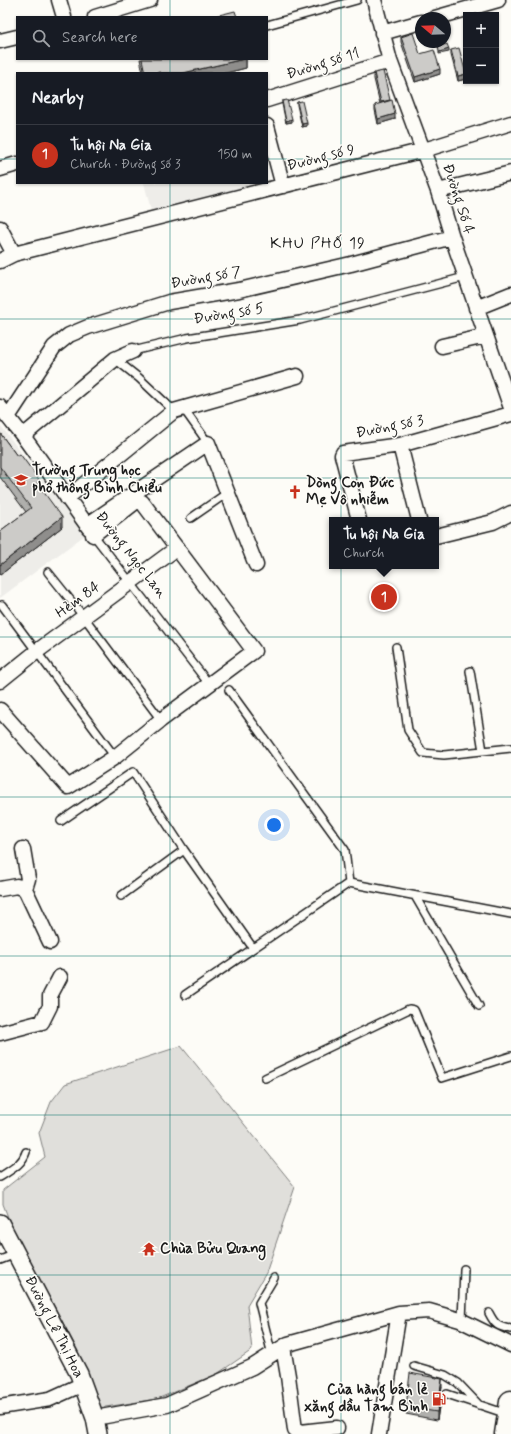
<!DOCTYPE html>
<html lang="en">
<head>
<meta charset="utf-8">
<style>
  :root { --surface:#171b24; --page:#242831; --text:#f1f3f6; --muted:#9ea1a6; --line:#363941; --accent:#c8321e }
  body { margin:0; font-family:Mynerve,sans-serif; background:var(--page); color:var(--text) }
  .controls { position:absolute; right:12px; top:12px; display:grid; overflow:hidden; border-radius:0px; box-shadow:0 1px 3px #0004 }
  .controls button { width:36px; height:36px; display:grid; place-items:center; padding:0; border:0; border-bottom:1px solid var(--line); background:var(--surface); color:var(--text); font:20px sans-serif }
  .compass { position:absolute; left:415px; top:12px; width:36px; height:36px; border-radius:50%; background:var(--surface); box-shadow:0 1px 3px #0004; rotate:289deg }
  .you { position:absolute; left:274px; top:825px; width:14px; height:14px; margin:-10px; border:3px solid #fff; border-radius:50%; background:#1a73e8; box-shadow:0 0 0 6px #1a73e833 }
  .badge { display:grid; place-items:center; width:26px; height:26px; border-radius:50%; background:var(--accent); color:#fff; font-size:13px; font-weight:700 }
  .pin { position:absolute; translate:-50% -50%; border:2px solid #fff; box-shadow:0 1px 4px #0006 }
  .popup { position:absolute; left:329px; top:517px; width:110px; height:52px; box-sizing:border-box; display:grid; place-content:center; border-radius:0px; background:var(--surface); filter:drop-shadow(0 1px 3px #0005); font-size:13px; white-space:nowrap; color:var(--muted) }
  .popup b { font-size:15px; color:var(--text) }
  .popup::after { content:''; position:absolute; left:50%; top:100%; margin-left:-8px; border:8px solid transparent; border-top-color:var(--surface) }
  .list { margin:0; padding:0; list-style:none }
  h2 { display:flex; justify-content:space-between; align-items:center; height:52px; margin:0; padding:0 16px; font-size:17px }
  h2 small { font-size:13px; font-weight:400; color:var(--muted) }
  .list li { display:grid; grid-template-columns:26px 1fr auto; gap:12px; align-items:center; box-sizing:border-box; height:60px; padding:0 16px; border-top:1px solid var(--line) }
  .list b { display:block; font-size:15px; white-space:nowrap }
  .list p { margin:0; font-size:13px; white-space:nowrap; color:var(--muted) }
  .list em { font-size:13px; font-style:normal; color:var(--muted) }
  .icon { flex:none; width:22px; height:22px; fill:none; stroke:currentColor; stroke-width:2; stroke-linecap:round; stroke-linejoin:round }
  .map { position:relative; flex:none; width:511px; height:1434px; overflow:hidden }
  .search { position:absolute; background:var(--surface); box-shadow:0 1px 3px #0004; left:16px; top:16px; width:252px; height:44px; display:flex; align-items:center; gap:10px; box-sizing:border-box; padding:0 14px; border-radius:0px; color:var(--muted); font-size:15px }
  .panel { position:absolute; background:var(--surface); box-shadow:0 1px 3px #0004; left:16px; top:72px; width:252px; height:112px; border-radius:0px }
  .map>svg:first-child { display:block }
  .built { fill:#eeede9 }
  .green { fill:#e0dfdb; stroke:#7e7e7c }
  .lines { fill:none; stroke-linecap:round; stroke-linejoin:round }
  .service-casing { stroke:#1c1c1c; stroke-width:10 }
  .minor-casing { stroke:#1c1c1c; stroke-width:17 }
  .tertiary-casing { stroke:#1c1c1c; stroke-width:20 }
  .trunk-casing { stroke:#1c1c1c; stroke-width:25 }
  .service { stroke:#fdfcf7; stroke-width:7 }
  .minor { stroke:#fdfcf7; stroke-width:14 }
  .tertiary { stroke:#fdfcf7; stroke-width:17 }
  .trunk { stroke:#fdfcf7; stroke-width:22 }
  .wall { fill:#afafac; stroke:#1c1c1c }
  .shaded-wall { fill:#8f8e8c; stroke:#1c1c1c }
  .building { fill:#cccbc8; stroke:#1c1c1c }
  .grid { fill:none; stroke:#0f766e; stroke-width:1; stroke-opacity:0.55 }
  .labels { text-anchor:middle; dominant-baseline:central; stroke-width:3; stroke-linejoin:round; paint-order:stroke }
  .street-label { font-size:15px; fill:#1c1c1c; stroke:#fdfcf7 }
  .poi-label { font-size:15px; font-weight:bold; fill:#1c1c1c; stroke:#fdfcf7; text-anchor:start }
  .neighbourhood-label { font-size:16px; letter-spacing:1px; fill:#1c1c1c; stroke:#fdfcf7 }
</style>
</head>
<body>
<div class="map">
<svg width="511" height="1434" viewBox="0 0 511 1434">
  <rect width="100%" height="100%" fill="#fdfcf7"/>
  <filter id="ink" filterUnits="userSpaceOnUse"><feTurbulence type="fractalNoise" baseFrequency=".025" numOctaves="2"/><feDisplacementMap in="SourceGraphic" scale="8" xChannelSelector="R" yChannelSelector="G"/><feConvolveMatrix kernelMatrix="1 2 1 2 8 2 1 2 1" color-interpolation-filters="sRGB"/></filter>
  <g filter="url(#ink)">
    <path class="built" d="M144,183H260L151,210Z
      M0,425L85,535L0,598Z"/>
    <path class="green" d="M181,1046L295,1187L266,1273L247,1305L252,1350L217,1374L157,1399L99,1408L77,1349L11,1225L3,1204V1190L45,1157L39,1133L51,1102L65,1084Z"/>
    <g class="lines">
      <g class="service-casing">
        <path id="service" d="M267,25L357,0
          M133,351L187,338L300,320L465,277
          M115,359L139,378L174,411
          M183,408L208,443
          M191,518L227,493
          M92,533L209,684
          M48,572L84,617L161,720
          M2,605L115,757
          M396,647L408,730L423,753L444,755L511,748
          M470,671L483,751
          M229,690L345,850L349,883
          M61,821L133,772L184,850L253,948
          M121,896L184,850
          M415,896L479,1006
          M185,995L349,883L511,914
          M265,1078L409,1009L414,1010L415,1012L442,1078L511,1056
          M0,1177C10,1170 22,1165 26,1152
          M0,1260L16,1254
          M489,1313C495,1325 498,1327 511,1329
          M462,1321L464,1269
          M272,1355L259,1303L274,1278
          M414,1366L445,1375L458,1383L479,1405
          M447,1394L507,1414"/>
      </g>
      <g class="minor-casing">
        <path id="minor" d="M59,0L64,17
          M374,0L390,61L438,191L452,237L511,408
          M95,17L150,0
          M435,18L498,0
          M382,33L421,22
          M0,41L17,37
          M267,100L390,61
          M267,126L283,186
          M0,169L17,164
          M438,191L511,173
          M0,228L14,254
          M0,261L14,254L424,150L511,123
          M476,308L511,294
          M442,346L486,336
          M0,407L23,436L89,528
          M8,417L54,347L69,335L88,327L169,302L239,290L351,264L452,237
          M23,436L115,359L133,351
          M400,445L419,520
          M67,498L174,411L297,376
          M359,520L342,455L343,453L400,445L511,414
          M87,525L208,443L256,565
          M436,536L493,522L511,513
          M0,681L36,652L177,548
          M0,710L68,787L115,757L161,720L254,651L142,502L138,500L93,535
          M23,849L28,879L25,889
          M0,889L17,886L25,889L50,942
          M0,1033L42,1022L50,1006V996L60,977
          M283,1347L288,1376L295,1430L300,1432L337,1428
          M0,1407L50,1399L83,1384
          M95,1418L167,1405L252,1367L288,1344L399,1313L429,1311L460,1320L511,1345
          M379,1434L399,1313"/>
      </g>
      <g class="tertiary-casing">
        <path id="tertiary" d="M0,1223L79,1374L95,1418L98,1434"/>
      </g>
      <g class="trunk-casing">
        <path id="trunk" d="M506,1434L511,1402"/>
      </g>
      <use href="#service" class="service"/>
      <use href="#minor" class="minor"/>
      <use href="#tertiary" class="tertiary"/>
      <use href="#trunk" class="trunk"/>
    </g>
    <path class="wall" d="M401,37L420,54L440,74L415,82L401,42Z
      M451,50L466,79L458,81L451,55Z
      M140,59H246V68L226,73H143Z
      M374,73L390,101L395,119L378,124L375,110V105L380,104L374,79Z
      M282,101L292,122L286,123L282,104Z
      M297,102L307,126L302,127L297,105Z
      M0,433L40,487L62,527L0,575V531L26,512L0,477Z
      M442,1387L437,1420L406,1414V1407Z"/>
    <path class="shaded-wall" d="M449,49V52L439,54V52Z
      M244,59H246V68L226,73H183Z
      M440,69V74L415,82V77Z
      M466,74V79L458,81V76Z
      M390,100V105L381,107V102Z
      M395,114V119L378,124V119Z
      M292,119V122L286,123V121Z
      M307,123V126L302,127V124Z
      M62,517V527L0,575V565Z
      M442,1379V1387L437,1420V1412Z"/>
    <path class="building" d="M235,11L237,17H211Z
      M445,30L447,36L445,37Z
      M413,33L420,54L434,50L440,69L415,77L401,37Z
      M447,44L449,49L439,52L438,46Z
      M459,48L466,74L458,76L451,50Z
      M142,59H244L183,73H160V72L155,73H145Z
      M383,71L390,100L381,102L374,73Z
      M287,100L292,119L286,121L282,101Z
      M392,100L395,114L378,119L375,105Z
      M302,101L307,123L302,124L297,102Z
      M0,433L17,456L20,454L40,481L37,483L62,517L0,565V531L31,508L0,467Z
      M410,1373L442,1379L437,1412L406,1407Z"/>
  </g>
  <path class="grid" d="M170,0V17M341,0V1434M170,59V73M0,159H17M267,159H511M170,183V1434M0,319H511M0,478H511M0,637H511M0,797H511M0,956H511M0,1115H511M0,1275H511"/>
  <defs>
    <g id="school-bare" transform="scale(1.08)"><path d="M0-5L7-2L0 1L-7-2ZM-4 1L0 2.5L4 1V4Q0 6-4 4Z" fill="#c8321e" stroke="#fdfcf7" stroke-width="2.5" paint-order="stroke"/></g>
    <g id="church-bare" transform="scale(1.08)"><path d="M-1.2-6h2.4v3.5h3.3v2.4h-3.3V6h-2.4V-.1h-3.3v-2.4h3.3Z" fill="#c8321e" stroke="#fdfcf7" stroke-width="2.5" paint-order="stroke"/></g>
    <g id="temple-bare" transform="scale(1.08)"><path d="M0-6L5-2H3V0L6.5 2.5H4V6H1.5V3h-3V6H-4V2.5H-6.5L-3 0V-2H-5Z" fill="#c8321e" stroke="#fdfcf7" stroke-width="2.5" paint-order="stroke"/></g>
    <g id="fuel-bare" transform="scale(1.08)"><path d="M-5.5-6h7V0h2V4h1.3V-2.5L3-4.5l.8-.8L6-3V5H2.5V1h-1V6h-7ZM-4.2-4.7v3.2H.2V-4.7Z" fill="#c8321e" stroke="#fdfcf7" stroke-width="2.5" paint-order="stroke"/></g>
  </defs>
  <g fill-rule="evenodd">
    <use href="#school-bare" x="21" y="480"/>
    <use href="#church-bare" x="295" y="492"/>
    <use href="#temple-bare" x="149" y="1249"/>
    <use href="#fuel-bare" x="439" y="1399"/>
  </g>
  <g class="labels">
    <g class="street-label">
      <text transform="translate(323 64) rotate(-17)">Đường số 11</text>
      <text transform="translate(321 158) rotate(-14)">Đường số 9</text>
      <text transform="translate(458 199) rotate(72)">Đường Số 4</text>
      <text transform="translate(206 278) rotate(-10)">Đường số 7</text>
      <text transform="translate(229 314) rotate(-9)">Đường số 5</text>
      <text transform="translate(390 427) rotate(-11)">Đường số 3</text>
      <text transform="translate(131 555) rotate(52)">Đường Ngọc Lan</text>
      <text transform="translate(78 600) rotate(-36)">Hẻm 84</text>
      <text transform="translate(54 1327) rotate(63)">Đường Lê Thị Hoa</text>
    </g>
    <g class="poi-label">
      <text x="32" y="471">Trường Trung học<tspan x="32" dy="17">phổ thông Bình Chiểu</tspan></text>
      <text x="306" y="483">Dòng Con Đức<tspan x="306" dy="17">Mẹ Vô nhiễm</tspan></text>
      <text x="160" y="1249">Chùa Bửu Quang</text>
      <text x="428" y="1390" text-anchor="end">Của hàng bán lẻ<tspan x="428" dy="17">xăng dầu Tam Bình</tspan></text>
    </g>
    <g class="neighbourhood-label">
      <text x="318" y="243">KHU PHỐ 19</text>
    </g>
  </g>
</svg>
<div class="controls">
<button>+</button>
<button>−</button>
</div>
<svg class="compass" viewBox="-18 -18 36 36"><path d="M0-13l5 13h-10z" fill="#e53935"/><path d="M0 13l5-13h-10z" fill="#9ea1a6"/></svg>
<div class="you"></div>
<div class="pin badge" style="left:384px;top:597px">1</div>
<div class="popup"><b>Tu hội Na Gia</b>Church</div>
<div class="search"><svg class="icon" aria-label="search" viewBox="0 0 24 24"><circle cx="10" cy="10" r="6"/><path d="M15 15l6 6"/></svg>Search here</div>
<section class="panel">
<h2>Nearby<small></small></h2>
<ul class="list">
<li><span class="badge">1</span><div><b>Tu hội Na Gia</b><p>Church · Đường số 3</p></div><em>150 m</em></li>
</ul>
</section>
</div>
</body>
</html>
